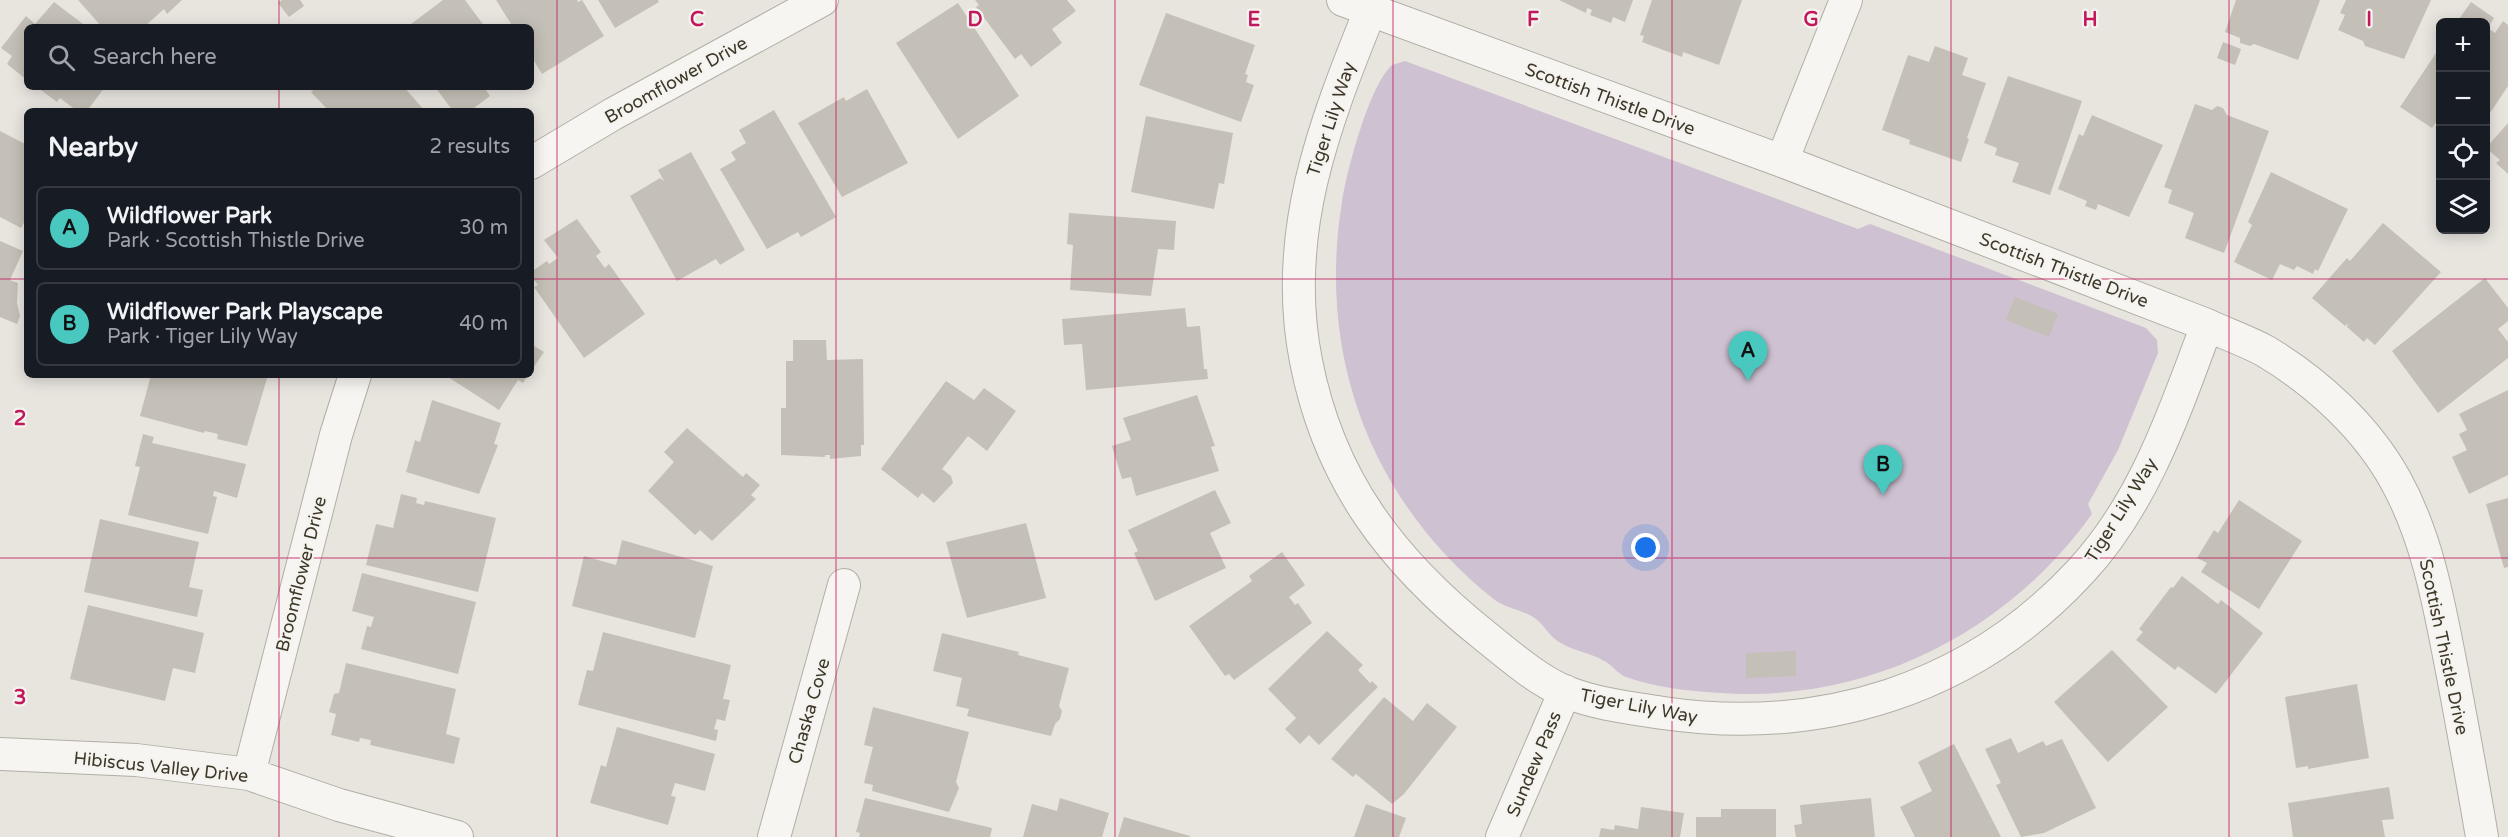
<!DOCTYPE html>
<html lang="en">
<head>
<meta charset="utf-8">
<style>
  :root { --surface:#171b24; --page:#20242c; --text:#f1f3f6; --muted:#9ea1a6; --line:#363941; --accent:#49c8bf }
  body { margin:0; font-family:"Varela Round",sans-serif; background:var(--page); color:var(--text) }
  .controls { position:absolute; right:18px; top:18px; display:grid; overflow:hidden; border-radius:9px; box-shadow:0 3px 15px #0003 }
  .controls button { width:54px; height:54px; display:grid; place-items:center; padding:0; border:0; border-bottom:2px solid var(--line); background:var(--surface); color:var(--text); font:30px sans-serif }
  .you { position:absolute; left:1646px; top:548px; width:21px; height:21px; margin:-15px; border:4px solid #fff; border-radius:50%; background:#1a73e8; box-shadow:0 0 0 9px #1a73e833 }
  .badge { display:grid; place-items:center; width:39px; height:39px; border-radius:50%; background:var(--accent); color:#111; font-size:20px; font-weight:700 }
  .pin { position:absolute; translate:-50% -50px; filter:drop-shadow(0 2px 3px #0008) }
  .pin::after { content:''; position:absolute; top:32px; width:21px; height:18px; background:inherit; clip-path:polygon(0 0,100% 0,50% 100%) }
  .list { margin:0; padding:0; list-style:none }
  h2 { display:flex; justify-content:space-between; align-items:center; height:78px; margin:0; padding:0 24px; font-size:26px }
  h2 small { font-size:20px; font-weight:400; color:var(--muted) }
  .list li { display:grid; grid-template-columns:39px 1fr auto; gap:18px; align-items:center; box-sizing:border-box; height:84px; margin:0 12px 12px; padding:0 12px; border:2px solid var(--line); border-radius:9px }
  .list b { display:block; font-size:22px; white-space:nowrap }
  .list p { margin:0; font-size:20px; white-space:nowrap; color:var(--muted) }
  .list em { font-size:20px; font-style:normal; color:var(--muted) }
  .icon { flex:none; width:33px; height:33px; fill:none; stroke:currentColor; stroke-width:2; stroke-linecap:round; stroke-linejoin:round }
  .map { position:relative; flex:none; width:2508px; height:837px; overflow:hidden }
  .search { position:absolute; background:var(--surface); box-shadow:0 3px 15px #0003; left:24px; top:24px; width:510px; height:66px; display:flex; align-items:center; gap:15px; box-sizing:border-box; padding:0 21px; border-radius:9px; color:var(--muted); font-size:22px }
  .panel { position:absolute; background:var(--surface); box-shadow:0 3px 15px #0003; left:24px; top:108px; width:510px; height:270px; border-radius:9px }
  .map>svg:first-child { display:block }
  .green { fill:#cec1d1 }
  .building { fill:#c4c0b7 }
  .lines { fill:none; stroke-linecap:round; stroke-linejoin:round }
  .street-casing { stroke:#b2aea5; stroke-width:34 }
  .street { stroke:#f6f5f2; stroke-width:32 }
  .grid { fill:none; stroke:#c2185b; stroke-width:1.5; stroke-opacity:0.55 }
  .labels { text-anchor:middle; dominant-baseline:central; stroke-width:4.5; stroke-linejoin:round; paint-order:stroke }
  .street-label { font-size:18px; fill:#3e3829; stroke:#f5f3ef }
  .grid-label { font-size:20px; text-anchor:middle; font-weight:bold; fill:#c2185b; stroke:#f5f3ef; stroke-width:4.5; stroke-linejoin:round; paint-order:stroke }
</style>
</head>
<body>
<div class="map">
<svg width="2508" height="837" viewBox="0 0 2508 837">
  <rect width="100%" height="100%" fill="#e8e5df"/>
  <path class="green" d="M1405,61L1858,229L1870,224L2146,328L2157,340L2158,353L2118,450L2088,504L2092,514C2007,633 1868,703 1721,693C1690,691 1656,688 1626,677C1618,674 1614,667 1606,662C1592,653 1573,651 1559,642C1549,636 1545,626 1536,619C1522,609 1505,609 1491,597C1370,499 1317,355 1342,202C1347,170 1369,86 1392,65Z"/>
  <path class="building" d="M78,0H182L167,14L164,9L144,27H102Z
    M282,0H300L304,6L289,17L278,3Z
    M443,0H465L485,27H407Z
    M496,0H577L578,2L582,0L604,36L542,74L531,56V27H513Z
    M598,0H658L659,2L615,28Z
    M975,0H1067L1076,11L1052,29L1062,43L1031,67L1021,54L1015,59L976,7L979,5Z
    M1559,0H1633L1625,22L1613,17L1611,23L1590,15L1592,10L1587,8L1586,13Z
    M1652,0H1742L1719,65L1683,52L1682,57L1642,42L1644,36L1640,35Z
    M2236,0H2320L2298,60L2254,44L2250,46L2240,43V38L2225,32Z
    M2346,0H2431L2404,59L2365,46L2363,41L2338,30L2345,15L2340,13Z
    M54,2L87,27H27V80L7,64L12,56L1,48L26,16L35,24Z
    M2471,2L2494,18L2488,28L2495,33L2503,21L2508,25V86L2486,119V22H2457Z
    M958,3L1019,96L958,139L896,43Z
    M1166,13L1255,45L1245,74L1248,75L1246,82L1254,85L1241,122L1139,85Z
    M2223,42L2241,49L2235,65L2217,58Z
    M1935,46L1968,58L1962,75L1986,83L1967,138L1969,139L1961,162L1909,144L1910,140L1882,130L1908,55L1929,62Z
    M2440,47V121L2438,119L2432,128L2400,107Z
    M2008,76L2082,101L2050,195L2012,182L2019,163L1995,155L1997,148L1984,143Z
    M37,87H103L104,88L87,111H77L60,98L57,102Z
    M317,87H404L425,111H329L311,92Z
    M435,87H484L490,96L470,111H453Z
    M867,89L908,163L842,197L798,123L844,97L846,101Z
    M2195,104L2212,110L2217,106L2223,108L2227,115L2269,131L2224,253L2185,238L2194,213L2168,203L2172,190L2164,187Z
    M774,110L836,217L801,237L798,232L767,249L720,169L736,160L731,152L746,143L739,130Z
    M2092,115L2163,145L2129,217L2098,204L2096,210L2085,206L2087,201L2058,189L2079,134L2083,136Z
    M1146,116L1233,133L1224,184L1219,183L1214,209L1131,192Z
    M2508,123V174L2496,163L2500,160L2486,148Z
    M0,131L27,145V217L21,228L0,217Z
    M691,152L745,250L720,265L716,259L677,281L630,196L660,178L664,181L658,170Z
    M2271,172L2348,209L2318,271L2315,269L2313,274L2297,266L2294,270L2280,264L2272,280L2234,262L2252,225L2248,222Z
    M1069,213L1176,221L1174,250L1158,249L1151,296L1070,290L1073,245L1067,244Z
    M577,219L601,252L596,256L605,268L609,264L645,314L584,358L534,287L538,285L531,276V272L547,261L549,264L558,258L544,240Z
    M2383,223L2441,272L2375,345L2367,338L2364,342L2347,327L2348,323L2345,326L2312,298L2347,258L2350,261Z
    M0,241L23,251L10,280L18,283L17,303L20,316L17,324L0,317Z
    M2485,278L2508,308V321L2498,329L2508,342V358L2438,413L2392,351Z
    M2015,297L2058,314L2049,337L2006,320Z
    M1185,308L1187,327L1200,326L1204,369H1207L1208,379L1086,390L1082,344L1064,345L1062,319Z
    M793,340H826L827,360L863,359L864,445H861V456L830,459V455H825V457L781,455V408H786V361H793Z
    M531,344L544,352L531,371Z
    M151,375H268L247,446L217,439L218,434L205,431L204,433L140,416Z
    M445,375H528L523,383L518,380L499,410Z
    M946,381L974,400L984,388L1016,411L987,451L968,436L942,469L951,476L953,483L934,503L922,493L918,498L881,469Z
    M2508,390V475L2469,494L2452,457L2467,450L2459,434L2467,430L2459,414Z
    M1197,395L1215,446L1211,447L1219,471L1136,496L1131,477L1122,479L1112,446L1131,440L1123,418Z
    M432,400L501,423L494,444L498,445L479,494L406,472L415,440L420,442Z
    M687,428L743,477L746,473L760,485L751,495L756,499L712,541L700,530L695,535L648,491L674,462L664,452Z
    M143,434L154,437L152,443L246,464L237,498L214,491L213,496L217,497L208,534L128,515L140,467L135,466Z
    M1215,490L1231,523L1210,533L1226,568L1155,601L1134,553L1138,551L1128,530Z
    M401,494L417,498L416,503L424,505L425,501L496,518L478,592L366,565L376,524L393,528Z
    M2508,498V567L2504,568L2486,504Z
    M2239,500L2302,541L2259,609L2201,572L2207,563L2197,558L2214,530L2218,533Z
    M100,519L199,542L189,587L203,590L197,617L84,592Z
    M1026,523L1046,598L967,618L946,542Z
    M622,540L713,566L695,638L572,606L584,556L616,565Z
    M1282,552L1305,585L1289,597L1295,605L1298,603L1312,623L1234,680L1229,674L1225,676L1189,626L1252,581L1249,576Z
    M362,573L476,602L458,674L361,649L367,626L371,627L374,617L352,611Z
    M2182,576L2218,604L2221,600L2263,633L2216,694L2178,666L2175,670L2136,640L2143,632L2139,629L2171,587L2173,588Z
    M88,605L204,633L195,673L173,668L165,701L70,679Z
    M1327,631L1363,665L1358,670L1370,683L1372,681L1378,687L1319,745L1309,735L1300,744L1285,729L1296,718L1268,689Z
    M603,632L731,665L723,699L730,700L725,721L717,719L714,729L718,730L716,741L578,705L587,670L593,671Z
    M942,633L1019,652L1018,655L1069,668L1059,706L1062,711L1060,719L1055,724L1051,736L967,716L969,709L956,706L962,678L933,671Z
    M2112,650L2168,707L2108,762L2054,702Z
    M1796,651V676L1746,678V653Z
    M346,663L456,689L446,734L460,738L454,764L370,745L371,740L360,738L359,742L331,735L336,714L329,712L334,694L339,693Z
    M2357,684L2369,758L2308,769V766L2296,768L2285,697Z
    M1384,697L1413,721L1427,703L1457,727L1404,794L1392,804L1356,774L1353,777L1331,759Z
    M873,707L969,732L956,782L959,788L949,812L872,791L873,785L864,783L873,747L864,745Z
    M617,727L715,754L705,791L675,783L671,796L676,797L668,825L590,803L601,765L606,767Z
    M2011,738L2018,753L2043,741L2046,746L2062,739L2096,808L2044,833L2021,837L1996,785L2001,783L1985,749Z
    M1954,744L2001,837H1915L1900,807L1932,791L1918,762Z
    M2389,787L2394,819L2382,820L2385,837H2293L2288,803Z
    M865,798L992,828L990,837H859L860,833L856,832Z
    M1060,798L1109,813L1102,837H1023L1032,804L1057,811Z
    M1871,798L1875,837H1796L1794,825L1802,824L1800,805Z
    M1366,804L1406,818L1399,837H1354Z
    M1641,807L1684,813L1680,837H1599L1601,828L1614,830L1615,825L1638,829Z
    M1721,809H1776V837H1696V817H1721Z
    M1124,817L1190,836V837H1118Z"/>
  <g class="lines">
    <g class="street-casing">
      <path id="street" d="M1343,0L1782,161L2207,325C2226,334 2247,341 2265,351C2317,382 2367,428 2396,481C2429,541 2440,610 2453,676C2463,730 2473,783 2482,837
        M1370,11C1324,125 1281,235 1306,361C1329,480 1392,562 1485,636C1510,656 1537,680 1566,692C1596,704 1631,708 1663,713C1820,736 1971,690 2080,572C2144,504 2175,411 2207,325
        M1782,161L1846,0
        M531,163L613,114L822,0
        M0,754L136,760L249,774L339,805L457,837
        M249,774L336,435L355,375
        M774,837L844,585
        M1502,837L1565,691"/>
    </g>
    <use href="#street" class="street"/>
  </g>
  <path class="grid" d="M279,0V27M557,0V837M836,0V837M1115,0V837M1393,0V837M1672,0V837M1951,0V837M2229,0V837M279,87V111M0,279H27M531,279H2508M279,375V837M0,558H2508"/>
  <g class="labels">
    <g class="street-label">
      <text transform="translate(676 80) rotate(-29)">Broomflower Drive</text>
      <text transform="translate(1610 99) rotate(20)">Scottish Thistle Drive</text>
      <text transform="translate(1331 119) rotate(-72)">Tiger Lily Way</text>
      <text transform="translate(2064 270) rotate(21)">Scottish Thistle Drive</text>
      <text transform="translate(2121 510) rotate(-58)">Tiger Lily Way</text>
      <text transform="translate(301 574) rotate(-76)">Broomflower Drive</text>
      <text transform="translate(2444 647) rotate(78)">Scottish Thistle Drive</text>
      <text transform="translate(1639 706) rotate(11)">Tiger Lily Way</text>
      <text transform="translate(809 711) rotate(-74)">Chaska Cove</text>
      <text transform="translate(1534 764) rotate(-67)">Sundew Pass</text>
      <text transform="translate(161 767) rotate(6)">Hibiscus Valley Drive</text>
    </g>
  </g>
  <g class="grid-label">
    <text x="697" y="26">C</text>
    <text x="975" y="26">D</text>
    <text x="1254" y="26">E</text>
    <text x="1533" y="26">F</text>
    <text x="1811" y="26">G</text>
    <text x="2090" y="26">H</text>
    <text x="2369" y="26">I</text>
    <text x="20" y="425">2</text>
    <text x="20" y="704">3</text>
  </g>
</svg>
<div class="controls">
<button>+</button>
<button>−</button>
<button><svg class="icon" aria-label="locate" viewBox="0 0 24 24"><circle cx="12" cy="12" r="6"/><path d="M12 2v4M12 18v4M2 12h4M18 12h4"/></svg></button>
<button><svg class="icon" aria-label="layers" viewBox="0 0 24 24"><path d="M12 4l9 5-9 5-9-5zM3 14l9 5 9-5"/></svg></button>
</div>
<div class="you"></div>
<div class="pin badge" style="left:1748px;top:381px">A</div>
<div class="pin badge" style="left:1883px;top:495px">B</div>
<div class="search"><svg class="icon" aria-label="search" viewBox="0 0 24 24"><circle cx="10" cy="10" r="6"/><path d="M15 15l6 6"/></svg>Search here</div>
<section class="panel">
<h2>Nearby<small>2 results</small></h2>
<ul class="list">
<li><span class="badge">A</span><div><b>Wildflower Park</b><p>Park · Scottish Thistle Drive</p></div><em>30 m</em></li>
<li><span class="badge">B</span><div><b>Wildflower Park Playscape</b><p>Park · Tiger Lily Way</p></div><em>40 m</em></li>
</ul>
</section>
</div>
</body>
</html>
